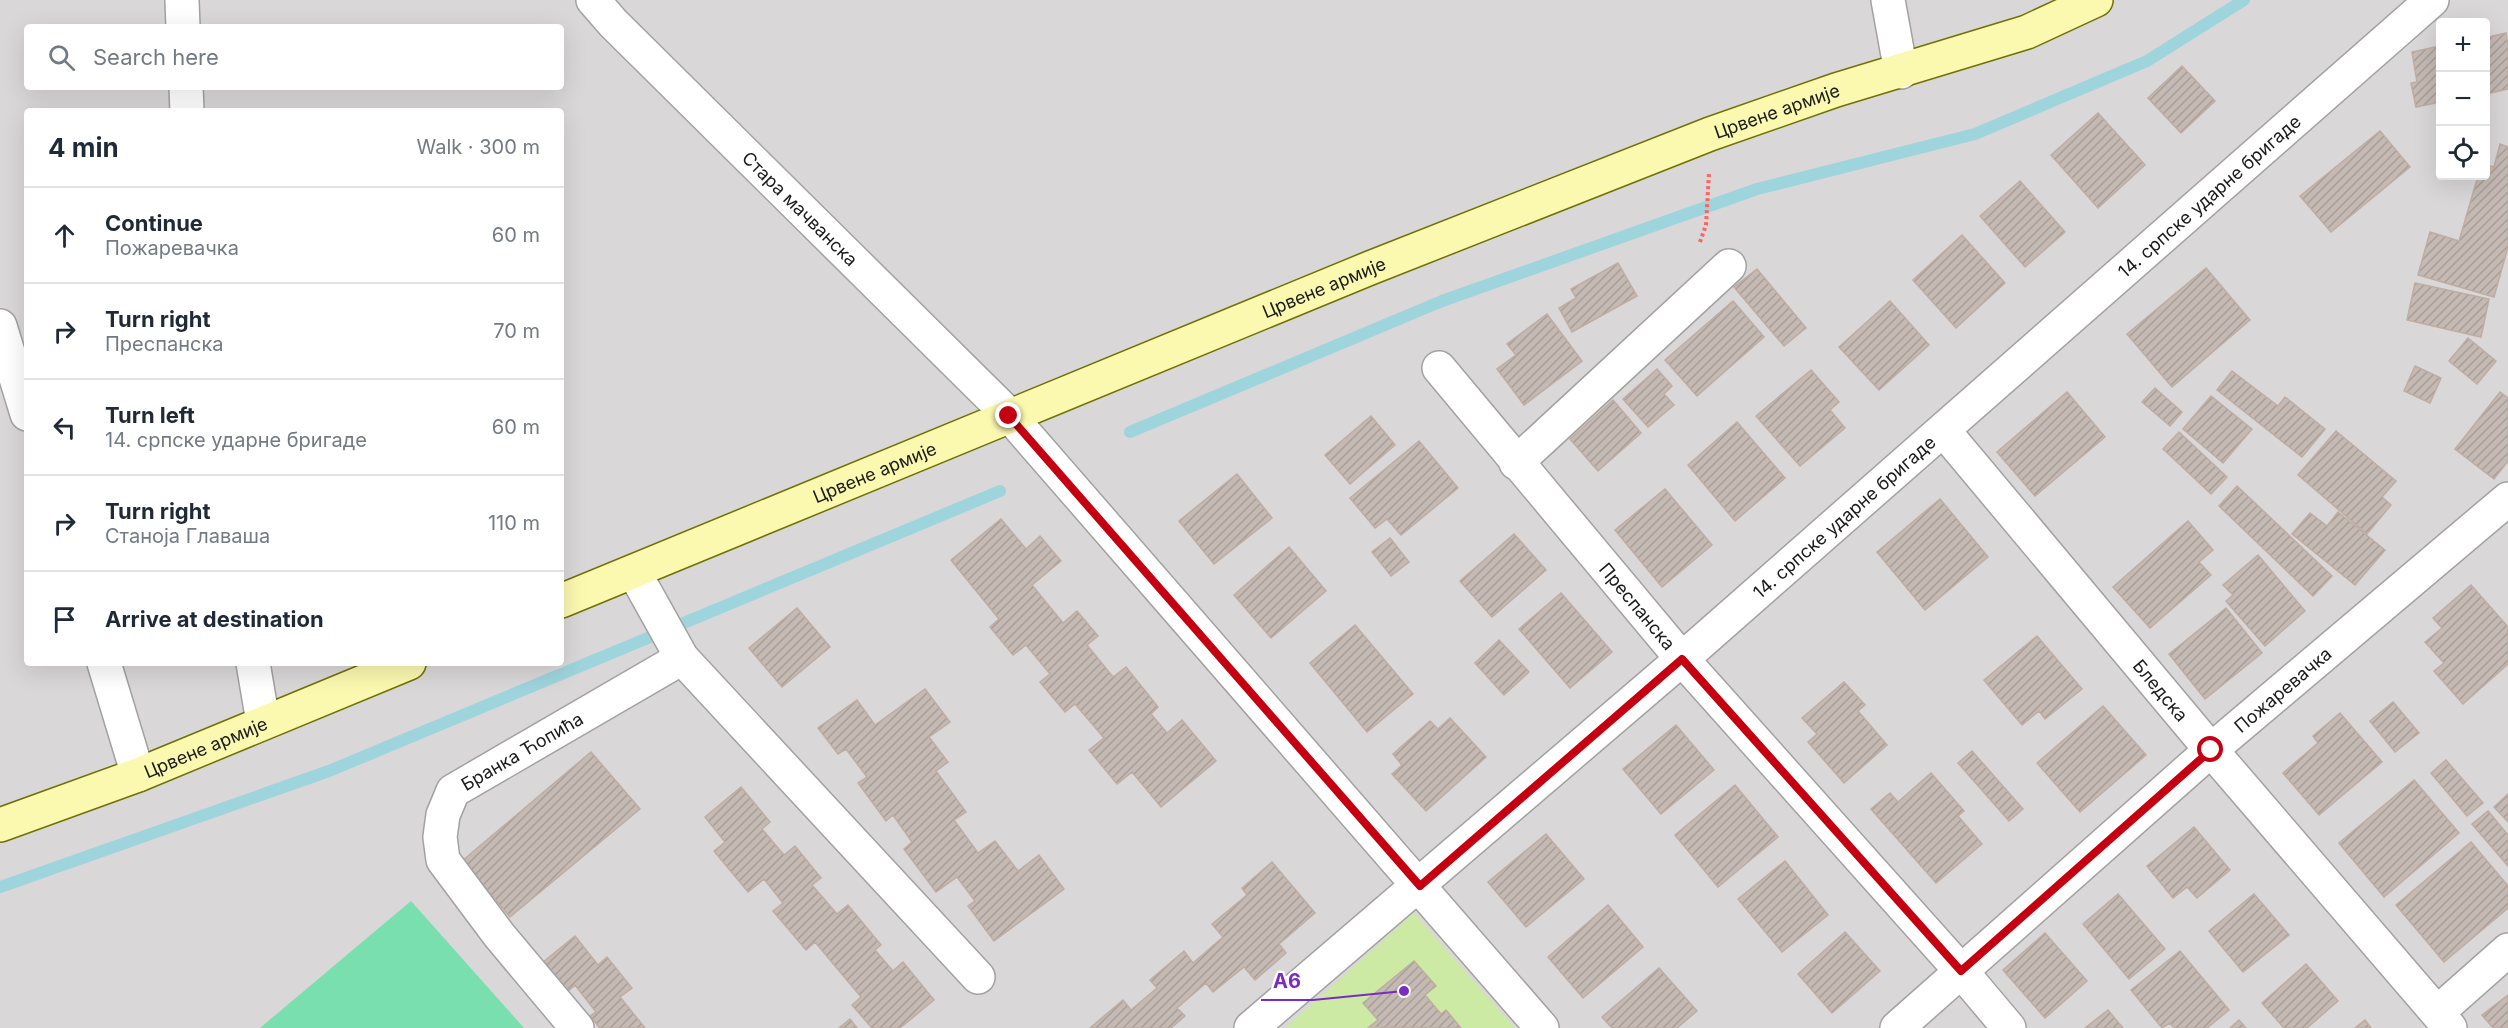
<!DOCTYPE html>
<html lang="en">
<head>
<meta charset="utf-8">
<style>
  :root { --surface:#fff; --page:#f6f6f7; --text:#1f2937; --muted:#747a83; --line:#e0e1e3 }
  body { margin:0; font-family:Inter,sans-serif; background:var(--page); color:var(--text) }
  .controls { position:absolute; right:18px; top:18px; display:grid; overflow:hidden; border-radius:6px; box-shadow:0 6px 24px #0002 }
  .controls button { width:54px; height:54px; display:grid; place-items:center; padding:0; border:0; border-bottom:2px solid var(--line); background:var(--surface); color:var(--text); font:30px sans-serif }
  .stop { position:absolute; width:18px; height:18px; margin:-14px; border:4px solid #c50011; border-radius:50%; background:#fff }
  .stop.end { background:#c50011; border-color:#fff; box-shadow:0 2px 6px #0008 }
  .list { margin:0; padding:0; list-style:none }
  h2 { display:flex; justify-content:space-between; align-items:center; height:78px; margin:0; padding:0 24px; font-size:26px }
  h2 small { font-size:20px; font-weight:400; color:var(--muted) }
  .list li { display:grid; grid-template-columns:39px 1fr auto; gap:18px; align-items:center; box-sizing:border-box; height:96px; padding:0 24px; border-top:2px solid var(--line) }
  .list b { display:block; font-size:22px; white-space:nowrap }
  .list p { margin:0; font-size:20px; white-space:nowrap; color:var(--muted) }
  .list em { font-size:20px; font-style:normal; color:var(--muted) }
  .icon { flex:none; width:33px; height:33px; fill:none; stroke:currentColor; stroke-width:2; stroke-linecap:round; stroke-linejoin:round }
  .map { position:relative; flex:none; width:2508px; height:1028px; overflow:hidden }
  .search { position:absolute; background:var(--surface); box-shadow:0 6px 24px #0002; left:24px; top:24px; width:540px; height:66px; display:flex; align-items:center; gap:15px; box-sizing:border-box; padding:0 21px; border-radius:6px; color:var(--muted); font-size:22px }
  .panel { position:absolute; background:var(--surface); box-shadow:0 6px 24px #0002; left:24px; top:108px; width:540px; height:558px; border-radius:6px }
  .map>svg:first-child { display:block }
  .residential { fill:#d9d7d8; fill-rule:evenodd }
  .grass { fill:#cceaa3 }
  .pitch { fill:#7adfaf }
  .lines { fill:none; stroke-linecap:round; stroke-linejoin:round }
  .stream { stroke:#9ed4dc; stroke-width:12 }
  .building { fill:url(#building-hatch); stroke:#bfaca2; stroke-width:1.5 }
  .minor-casing { stroke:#a2a2a2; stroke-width:36 }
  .secondary-casing { stroke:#6f7102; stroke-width:36 }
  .path { stroke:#fd6360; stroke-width:4; stroke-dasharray:3 3; stroke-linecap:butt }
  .minor { stroke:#fff; stroke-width:33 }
  .secondary { stroke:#fbf8b0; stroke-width:33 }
  .route { stroke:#c50011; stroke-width:8 }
  .labels { text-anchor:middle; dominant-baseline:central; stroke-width:4.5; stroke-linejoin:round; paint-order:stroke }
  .street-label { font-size:18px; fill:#1b1b1b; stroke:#fff }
  .leader { fill:none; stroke:#7b2cbf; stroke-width:2 }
  .callout-dot { fill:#7b2cbf; stroke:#fff; stroke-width:2 }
  .callout-label { font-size:20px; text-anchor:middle; font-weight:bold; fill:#7b2cbf; stroke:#fff; stroke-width:4.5; stroke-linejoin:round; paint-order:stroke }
</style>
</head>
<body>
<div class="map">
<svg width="2508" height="1028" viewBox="0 0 2508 1028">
  <defs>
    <pattern id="building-hatch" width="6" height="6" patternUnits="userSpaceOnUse" patternTransform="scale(1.5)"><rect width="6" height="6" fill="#c4b9b3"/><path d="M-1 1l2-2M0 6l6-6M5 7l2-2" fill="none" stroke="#a89e99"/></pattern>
  </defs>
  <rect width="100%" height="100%" fill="#ede7df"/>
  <path class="residential" d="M0,0H2508V1028H0ZM2440,22H2486V176H2440ZM27,27H561V87H27ZM27,111H561V663H27Z"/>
  <path class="grass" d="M1414,913L1515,1028H1285Z"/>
  <path class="pitch" d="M411,901L524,1028H260Z"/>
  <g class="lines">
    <path class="stream" d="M1130,432L1442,301L1757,189L1975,134L2147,61L2244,0
      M0,887L329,771L1000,491"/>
  </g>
  <path class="building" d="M2485,20L2489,37L2506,33L2508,46V89L2486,94V22H2470Z
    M2440,46V102L2416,107L2411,83L2417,82L2412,52Z
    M2182,66L2215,101L2181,133L2148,98Z
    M2098,113L2145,165L2098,208L2051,155Z
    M2380,131L2410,167L2331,232L2300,196Z
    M2500,144L2508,147V247L2494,297L2418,275L2430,232L2459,241L2478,176H2486V165L2494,167Z
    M2020,181L2065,232L2025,267L1980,216Z
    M1962,235L2005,283L1956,328L1913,280Z
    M1618,263L1637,296L1572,332L1559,308L1576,298L1571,289Z
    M2206,268L2250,320L2172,387L2127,334Z
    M1757,269L1806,328L1784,346L1734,287Z
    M2415,283L2489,299L2481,337L2407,320Z
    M1733,301L1764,337L1697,396L1665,360Z
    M1890,301L1929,345L1879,390L1839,347Z
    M1547,314L1582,361L1524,405L1497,369L1516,355L1507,344Z
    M2468,338L2496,361L2477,384L2449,361Z
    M2415,366L2441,378L2430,403L2404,391Z
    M1657,369L1672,386L1664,394L1674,405L1648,427L1623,399Z
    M1811,370L1839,402L1830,410L1845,428L1800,466L1756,416Z
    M2232,371L2278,406L2285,397L2325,429L2302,457L2217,390Z
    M2155,388L2182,412L2170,426L2142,402Z
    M2067,392L2105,437L2035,496L1997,452Z
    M2500,392L2508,398V461L2494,479L2455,449Z
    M2211,396L2252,429L2223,463L2183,429Z
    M1613,400L1641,433L1598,471L1570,439Z
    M1371,416L1395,445L1350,484L1325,455Z
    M1737,422L1785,478L1735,521L1688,465Z
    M2336,431L2396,481L2382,497L2391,505L2367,534L2298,475Z
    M2179,432L2227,477L2211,494L2163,449Z
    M1419,441L1458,488L1401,535L1387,519L1375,528L1350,498Z
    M1237,474L1272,518L1214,564L1179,521Z
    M2237,486L2332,576L2313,596L2219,506Z
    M1665,489L1712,545L1662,587L1615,530Z
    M1940,499L1988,557L1925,610L1877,552Z
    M2338,512L2385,550L2355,585L2292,534L2310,513L2327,526Z
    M1001,519L1026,549L1040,536L1061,561L1032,585L1063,623L1077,611L1098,636L1087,645L1113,677L1126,667L1158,707L1151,714L1167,733L1182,720L1216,761L1161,807L1132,772L1117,784L1089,750L1104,738L1075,704L1065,712L1040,682L1050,674L1026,645L1013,655L990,627L999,619L951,560Z
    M2188,521L2213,550L2199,562L2211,575L2150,628L2113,587Z
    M1514,534L1546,570L1492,617L1460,581Z
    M1390,538L1409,562L1391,576L1372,552Z
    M1289,547L1326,591L1271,638L1234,595Z
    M2258,555L2305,611L2265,646L2226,601L2233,595L2223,585Z
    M2471,585L2508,627V664L2463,704L2434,671L2444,663L2425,642L2442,628L2433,618Z
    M1561,593L1612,652L1570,688L1519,629Z
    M797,608L830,647L782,687L749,648Z
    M2226,608L2262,653L2205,699L2169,654Z
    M1355,625L1413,694L1367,732L1310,663Z
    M2037,636L2082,689L2045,719L2039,711L2022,725L1984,680Z
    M1499,640L1529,672L1504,695L1475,663Z
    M1844,682L1865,705L1858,711L1887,745L1844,783L1808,742L1817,734L1802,718Z
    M925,689L950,722L929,737L948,762L936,771L966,812L954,820L978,853L995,841L1018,871L1039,855L1064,889L994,941L968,906L975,901L957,877L936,892L904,849L912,842L893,815L886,821L858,783L867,777L846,749L838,754L818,728L857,700L875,725Z
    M2393,702L2419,733L2395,752L2370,721Z
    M2103,706L2146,755L2080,812L2037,763Z
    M2340,713L2382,762L2319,815L2283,773L2318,743L2313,736Z
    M1450,718L1486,757L1426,811L1392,774L1402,765L1393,754L1430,721L1438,729Z
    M1676,725L1714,770L1661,814L1623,769Z
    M1972,751L2023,809L2009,821L1958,763Z
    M591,752L640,809L510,917L462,861Z
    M2446,760L2483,803L2467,816L2431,773Z
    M1931,773L1964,811L1958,816L1982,844L1936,883L1871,809L1890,793L1898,802Z
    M2414,780L2459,833L2384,897L2339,843Z
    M1735,785L1778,837L1718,887L1675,835Z
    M741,787L770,822L762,829L784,855L795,846L821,878L812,885L837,914L848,905L881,945L875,950L893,971L903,962L934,1000L900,1028H872L852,1005L861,997L815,942L806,950L773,911L783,903L764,879L748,892L714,851L725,842L705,817Z
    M2508,794V822L2494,807Z
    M2488,811L2508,835V866L2472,824Z
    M2194,827L2230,870L2197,898L2187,887L2173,898L2147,866Z
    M1546,834L1584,879L1526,927L1488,882Z
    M2471,842L2508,886V908L2444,962L2396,905Z
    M1785,861L1828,915L1782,952L1738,899Z
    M1272,862L1315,913L1279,944L1286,953L1255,980L1244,967L1213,992L1206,983L1177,1008L1185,1016L1171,1028H1090L1123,1000L1131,1010L1157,988L1150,980L1184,951L1193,963L1223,937L1212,924L1247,895L1242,888Z
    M2118,894L2165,949L2129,979L2083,924Z
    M2254,894L2289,935L2243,972L2209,931Z
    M1608,905L1643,947L1583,998L1548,957Z
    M1845,932L1880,971L1832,1013L1798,974Z
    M2045,933L2087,981L2045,1018L2003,970Z
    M575,936L598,965L607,957L632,988L620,997L645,1028H600L590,1016L596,1012L575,985L566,993L542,963Z
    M2180,951L2229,1010L2207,1028H2174L2170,1023L2162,1028L2131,990Z
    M1414,961L1436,986L1425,995L1441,1014L1446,1010L1461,1028L1369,1027L1378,1020L1363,1003Z
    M2306,964L2338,1001L2307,1028H2284L2262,1003Z
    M1659,968L1697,1011L1677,1028H1612L1602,1017Z
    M2508,995V1028H2493L2482,1015Z
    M2108,1010L2123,1028H2085Z
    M850,1019L857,1028H839Z
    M2239,1020L2246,1028H2230Z
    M2365,1020L2371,1028H2355Z"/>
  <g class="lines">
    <g class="minor-casing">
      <g id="minor">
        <path id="s1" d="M593,0L613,23L1009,415L1542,1028"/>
        <path d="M1888,0L1901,72"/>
        <path d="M182,1L183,27"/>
        <path d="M186,87L187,111"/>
        <path d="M0,326L27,414"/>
        <path id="s2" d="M1439,368L1682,659L1961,971L2009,1028"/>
        <path id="s3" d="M1944,431L2211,750L2450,1028"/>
        <path d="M1516,463L1729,266"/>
        <path d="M634,572L682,658L978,977"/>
        <path d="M104,663L138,775"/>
        <path d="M253,663L263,722"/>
        <path d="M2438,1012L2508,950"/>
        <path id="s4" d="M577,1028L499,935L443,860L440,837L443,815L453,791L682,658"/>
        <path id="s5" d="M1251,1028L1682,659L2432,0"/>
        <path id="s6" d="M1897,1028L2211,750L2508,499"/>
      </g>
    </g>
    <g class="secondary-casing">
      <g id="secondary">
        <path id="s7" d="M561,601L1370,268L1710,134L1836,90L2027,32L2096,0"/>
        <path id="s8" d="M0,825L138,775L409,663"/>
      </g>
    </g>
    <path class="path" d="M1700,242L1706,225L1709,173"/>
    <use href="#minor" class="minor"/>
    <use href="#secondary" class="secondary"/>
  </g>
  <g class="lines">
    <path class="route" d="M1009,416L1420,886L1682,659L1961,971L2211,750"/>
  </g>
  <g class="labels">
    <g class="street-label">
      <text stroke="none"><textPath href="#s7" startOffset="1311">Црвене армије</textPath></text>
      <text stroke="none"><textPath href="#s5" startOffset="1269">14. српске ударне бригаде</textPath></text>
      <text stroke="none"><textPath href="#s1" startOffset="294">Стара мачванска</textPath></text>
      <text stroke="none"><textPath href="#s7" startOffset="825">Црвене армије</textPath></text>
      <text stroke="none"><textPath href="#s7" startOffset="339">Црвене армије</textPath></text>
      <text stroke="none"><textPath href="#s5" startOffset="783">14. српске ударне бригаде</textPath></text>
      <text stroke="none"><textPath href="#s2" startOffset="310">Преспанска</textPath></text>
      <text stroke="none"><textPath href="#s3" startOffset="338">Бледска</textPath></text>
      <text stroke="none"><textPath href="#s6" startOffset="513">Пожаревачка</textPath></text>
      <text stroke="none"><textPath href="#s8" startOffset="220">Црвене армије</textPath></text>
      <text stroke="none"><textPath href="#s4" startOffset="366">Бранка Ћопића</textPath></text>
    </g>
  </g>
  <path class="leader" d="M1404 991L1313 1000H1261"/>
  <circle class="callout-dot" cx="1404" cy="991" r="6"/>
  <g class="callout-label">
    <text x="1287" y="988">A6</text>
  </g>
</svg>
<div class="controls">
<button>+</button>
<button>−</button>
<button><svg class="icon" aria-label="locate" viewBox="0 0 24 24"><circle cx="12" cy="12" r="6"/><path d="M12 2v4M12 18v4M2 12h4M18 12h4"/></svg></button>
</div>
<div class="stop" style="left:2211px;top:750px"></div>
<div class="stop end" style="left:1009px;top:416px"></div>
<div class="search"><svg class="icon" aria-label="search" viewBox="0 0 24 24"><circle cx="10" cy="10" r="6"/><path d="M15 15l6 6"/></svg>Search here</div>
<section class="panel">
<h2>4 min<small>Walk · 300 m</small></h2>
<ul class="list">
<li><svg class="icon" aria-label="ahead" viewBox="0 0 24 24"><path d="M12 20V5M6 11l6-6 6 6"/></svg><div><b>Continue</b><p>Пожаревачка</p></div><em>60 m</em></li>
<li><svg class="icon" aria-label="right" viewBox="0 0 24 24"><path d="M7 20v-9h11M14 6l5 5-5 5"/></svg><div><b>Turn right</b><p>Преспанска</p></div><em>70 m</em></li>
<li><svg class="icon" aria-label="left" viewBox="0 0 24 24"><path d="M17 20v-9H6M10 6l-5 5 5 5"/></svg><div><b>Turn left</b><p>14. српске ударне бригаде</p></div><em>60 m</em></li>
<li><svg class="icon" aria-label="right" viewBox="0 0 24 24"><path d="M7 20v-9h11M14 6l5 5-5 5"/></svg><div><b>Turn right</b><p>Станоја Главаша</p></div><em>110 m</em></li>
<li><svg class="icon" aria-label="arrive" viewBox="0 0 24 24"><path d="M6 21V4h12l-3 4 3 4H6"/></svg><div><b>Arrive at destination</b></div></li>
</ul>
</section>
</div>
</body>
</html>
